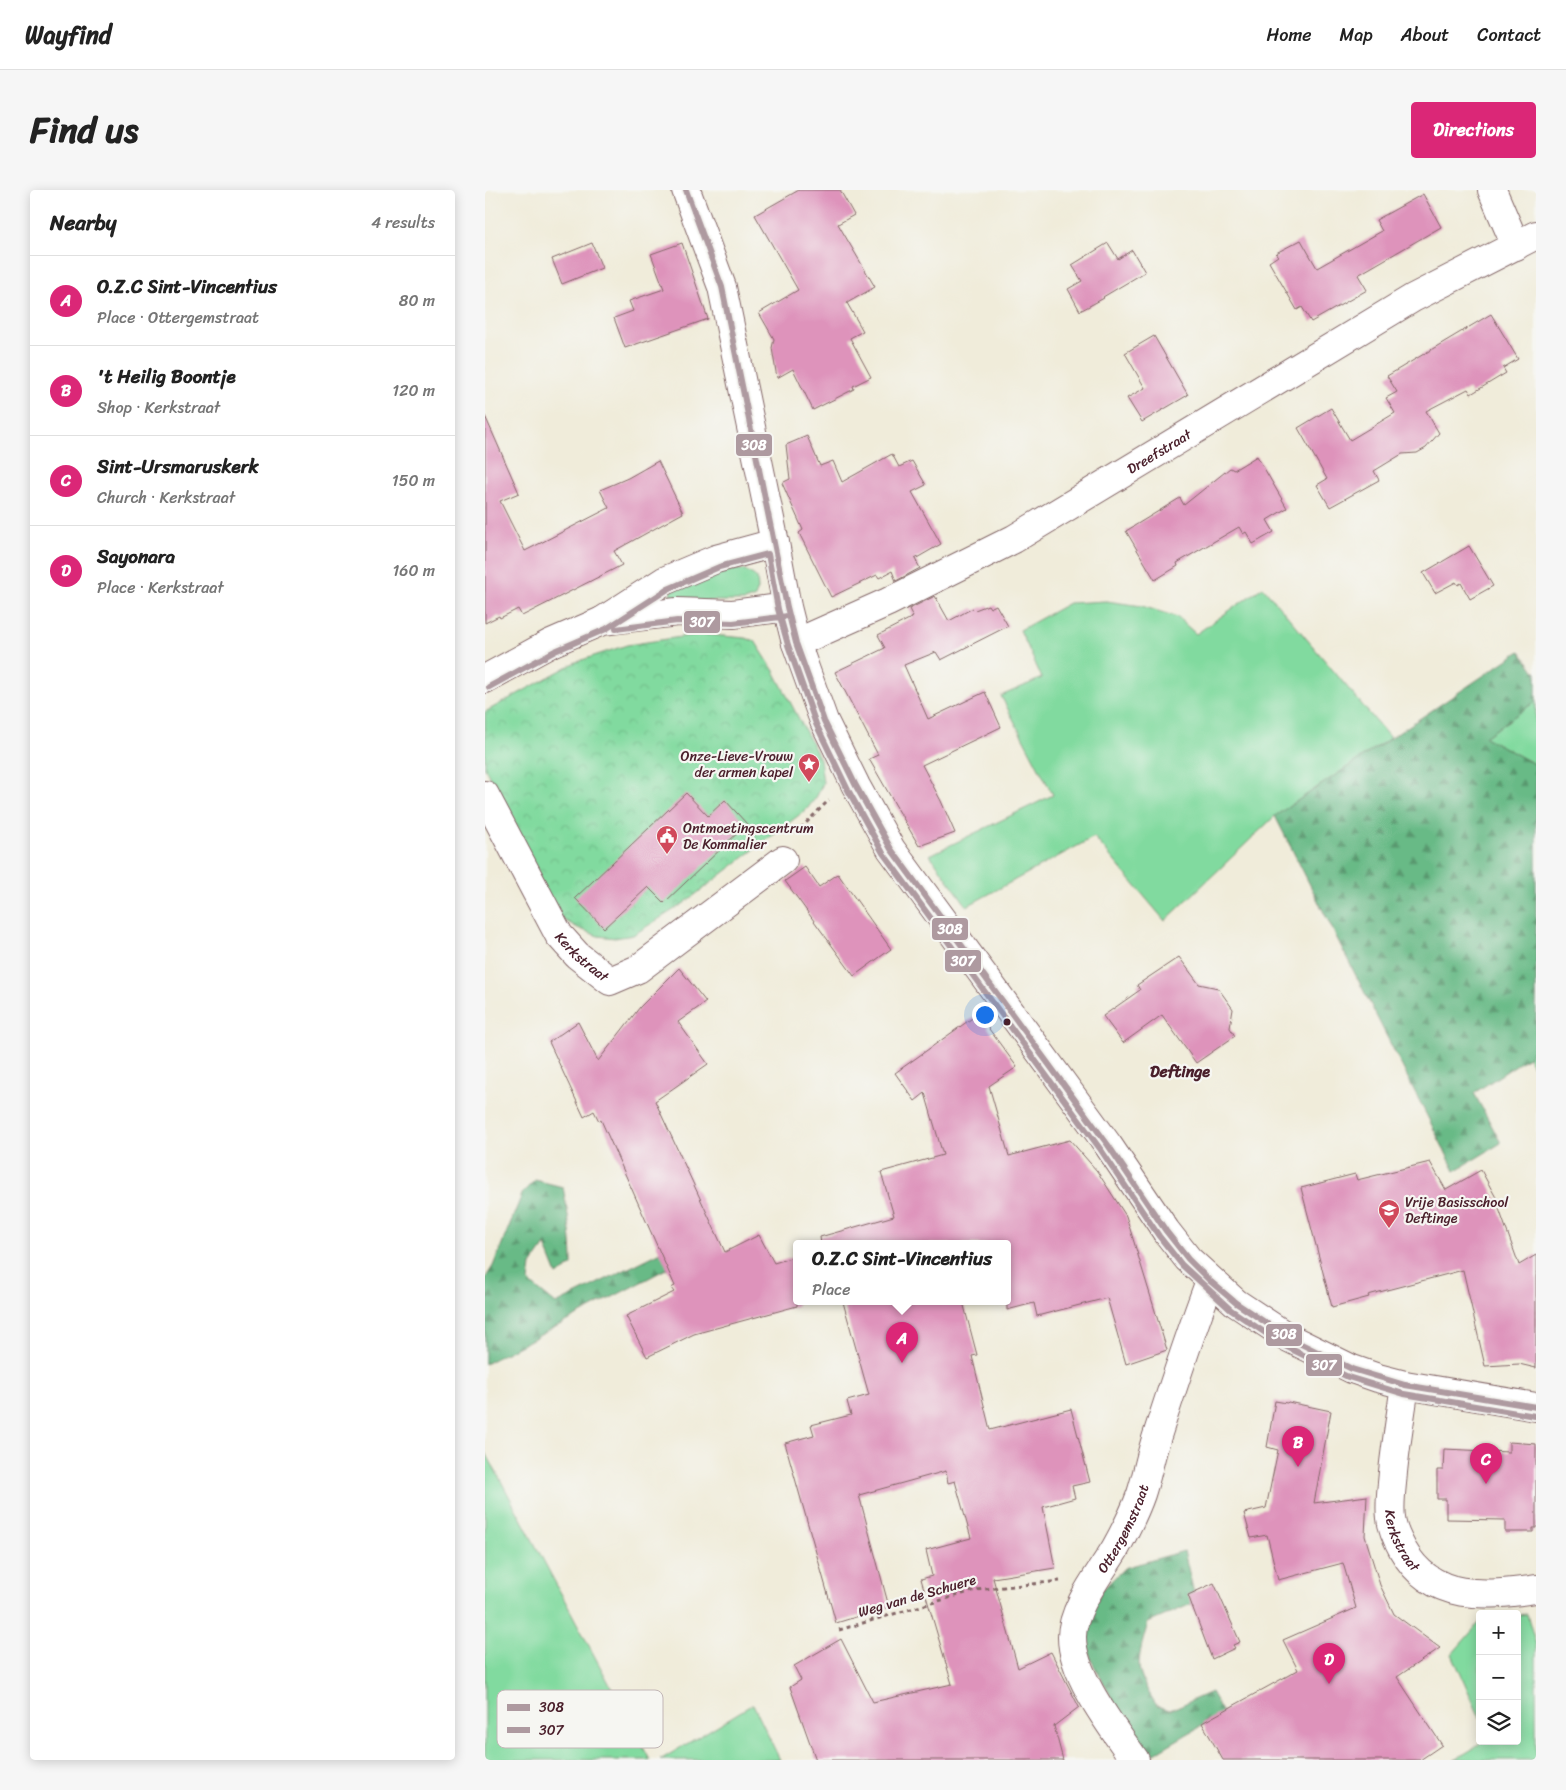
<!DOCTYPE html>
<html lang="en">
<head>
<meta charset="utf-8">
<style>
  :root { --surface:#fff; --page:#f6f6f6; --text:#222; --muted:#767676; --line:#e0e0e0; --accent:#db2777 }
  body { margin:0; font-family:Sriracha,sans-serif; background:var(--page); color:var(--text) }
  .controls { position:absolute; right:15px; bottom:15px; display:grid; overflow:hidden; border-radius:5px; box-shadow:0 2px 12px #0003 }
  .controls button { width:45px; height:45px; display:grid; place-items:center; padding:0; border:0; border-bottom:1px solid var(--line); background:var(--surface); color:var(--text); font:25px sans-serif }
  .you { position:absolute; left:499px; top:824px; width:18px; height:18px; margin:-12px; border:4px solid #fff; border-radius:50%; background:#1a73e8; box-shadow:0 0 0 8px #1a73e833 }
  .badge { display:grid; place-items:center; width:32px; height:32px; border-radius:50%; background:var(--accent); color:#fff; font-size:16px; font-weight:700 }
  .pin { position:absolute; translate:-50% -41px; filter:drop-shadow(0 1px 2px #0008) }
  .pin::after { content:''; position:absolute; top:26px; width:18px; height:15px; background:inherit; clip-path:polygon(0 0,100% 0,50% 100%) }
  .popup { position:absolute; left:308px; top:1050px; width:218px; height:65px; box-sizing:border-box; display:grid; place-content:center; border-radius:5px; background:var(--surface); filter:drop-shadow(0 1px 4px #0005); font-size:16px; white-space:nowrap; color:var(--muted) }
  .popup b { font-size:19px; color:var(--text) }
  .popup::after { content:''; position:absolute; left:50%; top:100%; margin-left:-10px; border:10px solid transparent; border-top-color:var(--surface) }
  .list { margin:0; padding:0; list-style:none }
  h2 { display:flex; justify-content:space-between; align-items:center; height:65px; margin:0; padding:0 20px; font-size:21px }
  h2 small { font-size:16px; font-weight:400; color:var(--muted) }
  .list li { display:grid; grid-template-columns:32px 1fr auto; gap:15px; align-items:center; box-sizing:border-box; height:90px; padding:0 20px; border-top:1px solid var(--line) }
  .list b { display:block; font-size:19px; white-space:nowrap }
  .list p { margin:0; font-size:16px; white-space:nowrap; color:var(--muted) }
  .list em { font-size:16px; font-style:normal; color:var(--muted) }
  .icon { flex:none; width:28px; height:28px; fill:none; stroke:currentColor; stroke-width:2; stroke-linecap:round; stroke-linejoin:round }
  .map { position:relative; flex:none; width:1051px; height:1570px; overflow:hidden; border-radius:5px }
  header { display:flex; align-items:center; gap:30px; box-sizing:border-box; height:70px; padding:0 25px; background:var(--surface); border-bottom:1px solid var(--line) }
  header strong { font-size:24px }
  nav { display:flex; gap:28px; margin-inline-start:auto; font-size:18px }
  .intro { display:flex; align-items:center; justify-content:space-between; box-sizing:border-box; height:120px; padding:0 30px }
  h1 { margin:0; font-size:35px }
  .button { padding:12px 22px; border-radius:5px; background:var(--accent); color:#fff; font-size:18px; font-weight:700 }
  main { display:flex; gap:30px; padding:0 30px }
  aside { flex:1; background:var(--surface); border-radius:5px; box-shadow:0 2px 12px #0003 }
  .map>svg:first-child { display:block }
  .grass { fill:#81da9f; stroke:#667c65 }
  .forest { fill:url(#forest-firs); stroke:#596c58 }
  .park { fill:url(#park-crowns); stroke:#667c65 }
  .building { fill:#de93bb }
  .lines { fill:none; stroke-linecap:round; stroke-linejoin:round }
  .minor-casing { stroke:#846768; stroke-width:30 }
  .tertiary-casing { stroke:#846768; stroke-width:30 }
  .path { stroke:#846768; stroke-width:3; stroke-dasharray:4 4; stroke-linecap:butt }
  .minor { stroke:#fff; stroke-width:28 }
  .tertiary { stroke:#fff; stroke-width:28 }
  .bus-1-casing { stroke:#f6f6f2; stroke-width:10 }
  .bus-2-casing { stroke:#f6f6f2; stroke-width:10 }
  .bus-1 { stroke:#ae9aa0; stroke-width:6 }
  .bus-2 { stroke:#ae9aa0; stroke-width:6 }
  .bus-dot { fill:#4a1f2b; stroke:#f6f6f2; stroke-width:2 }
  .labels { text-anchor:middle; dominant-baseline:central; stroke-width:4.5; stroke-linejoin:round; paint-order:stroke }
  .street-label { font-size:14px; fill:#4a1f2b; stroke:#f6f6f2 }
  .poi-label { font-size:14px; fill:#4a1f2b; stroke:#f6f6f2; text-anchor:start }
  .quarter-label { font-size:16px; font-weight:bold; fill:#4a1f2b; stroke:#f6f6f2 }
  .key { fill:#f6f6f2; stroke:#c2b6b6; stroke-width:1 }
  .key-label { font-size:14px; fill:#4a1f2b }
  .line-badge { stroke:#f6f6f2; stroke-width:2 }
  .badge-label { font-size:14px; text-anchor:middle; font-weight:bold; fill:#fff }
</style>
</head>
<body>
<header>
<strong>Wayfind</strong>
<nav><a>Home</a><a>Map</a><a>About</a><a>Contact</a></nav>
</header>
<div class="intro"><h1>Find us</h1><a class="button">Directions</a></div>
<main>
<aside>
<h2>Nearby<small>4 results</small></h2>
<ul class="list">
<li><span class="badge">A</span><div><b>O.Z.C Sint-Vincentius</b><p>Place · Ottergemstraat</p></div><em>80 m</em></li>
<li><span class="badge">B</span><div><b>'t Heilig Boontje</b><p>Shop · Kerkstraat</p></div><em>120 m</em></li>
<li><span class="badge">C</span><div><b>Sint-Ursmaruskerk</b><p>Church · Kerkstraat</p></div><em>150 m</em></li>
<li><span class="badge">D</span><div><b>Sayonara</b><p>Place · Kerkstraat</p></div><em>160 m</em></li>
</ul>
</aside>
<div class="map">
<svg width="1051" height="1570" viewBox="0 0 1051 1570">
  <defs>
    <pattern id="forest-firs" width="22" height="20" patternUnits="userSpaceOnUse" patternTransform="scale(1.25)"><rect width="22" height="20" fill="#68ba86"/><path d="M5 1l3.5 6h-7zM16 11l3.5 6h-7z" fill="#58976e"/></pattern>
    <pattern id="park-crowns" width="20" height="18" patternUnits="userSpaceOnUse" patternTransform="scale(1.25)"><rect width="20" height="18" fill="#81da9f"/><path d="M2 6a3 3 0 1 1 6 0M12 15a3 3 0 1 1 6 0" fill="none" stroke="#71bb89"/></pattern>
  </defs>
  <rect width="100%" height="100%" fill="#f6f6f2"/>
  <filter id="ink" filterUnits="userSpaceOnUse"><feTurbulence type="fractalNoise" baseFrequency=".02" numOctaves="2"/><feDisplacementMap in="SourceGraphic" scale="10" xChannelSelector="R" yChannelSelector="G"/><feConvolveMatrix kernelMatrix="1 2 1 2 8 2 1 2 1" color-interpolation-filters="sRGB"/></filter>
  <filter id="wash" filterUnits="userSpaceOnUse"><feTurbulence type="fractalNoise" baseFrequency=".0096" numOctaves="4" result="noise"/><feDisplacementMap in="SourceGraphic" scale="20" xChannelSelector="R" yChannelSelector="G"/><feGaussianBlur stdDeviation="1.12" result="paint"/><feColorMatrix in="noise" values="0 0 0 0 0 0 0 0 0 0 0 0 0 0 0 0 0 1.4 0 .05"/><feComposite in="paint" operator="in"/></filter>
  <g filter="url(#wash)">
    <rect width="100%" height="100%" fill="#f0ecda"/>
    <path class="grass" d="M240,379C253,379 262,379 272,388L273,399L270,407L259,411H188L185,408L186,398Z
      M778,397L905,548L790,626L680,731L609,647L482,716L445,665L568,605L516,506L557,488L535,440L584,413L621,411L657,416L692,427L711,444Z
      M1051,511V575L1000,547Z
      M1051,857V881L1043,867Z
      M0,1261L165,1570H0Z
      M1042,1424L1051,1455V1570H969L1001,1551H1032V1425Z
      M995,1432V1528L967,1464Z
      M268,1514L295,1570H175Z"/>
    <path class="forest" d="M1035,461L1051,483V511L1000,547L1051,575V857L1043,867L989,903L1016,953L970,981L790,626Z
      M50,990L78,997C83,1023 87,1048 87,1075L72,1085L60,1055L46,1075L44,1092L71,1114L176,1062L183,1078L0,1174V1089L8,1076L38,1002Z
      M699,1361L711,1412L663,1433C659,1447 654,1462 654,1476C655,1489 665,1505 672,1516L685,1520L726,1502L738,1523L665,1566L636,1525L606,1470L600,1446V1434L616,1401L639,1378Z"/>
    <path class="park" d="M216,444L260,448L270,451L289,481L335,569L338,593L332,606L322,619L198,714L148,745L130,748L113,746L93,738L77,729L62,704L0,578V522L91,472L142,455Z"/>
    <g id="blocks">
      <path class="building" d="M314,0H355L369,25L353,34L390,97L362,113L378,141L365,148L386,187L368,196L369,199L328,220L308,179L292,188L287,158L289,149L274,123L313,100L270,25Z
        M938,4L956,37L873,85L882,100L826,132L817,117L812,120L784,72L793,66L791,63L816,50L832,78L897,41L891,30Z
        M107,53L117,78L77,94L67,69Z
        M197,53L223,129L140,158L129,128L148,121L144,111L179,99L166,64Z
        M623,53L633,69L647,60L660,82L618,107L619,108L595,121L583,99L597,91L587,75Z
        M1006,124L1033,169L1018,178L1021,183L986,204L983,199L941,221L954,243L941,258L932,263L917,264L889,281L894,290L845,317L832,295L842,289L813,238L846,218L865,250L910,223L901,208L912,202L902,186Z
        M669,146L703,205L657,232L642,208L660,198L640,163Z
        M0,226L34,303L15,311L40,361L124,318L115,300L143,288L173,271L198,323L129,361L137,375L37,426L33,419L15,428L14,426L0,433Z
        M322,246L335,276L348,271L357,292L407,264L414,277L427,271L441,295L427,302L456,354L430,369L435,378L411,391L407,381L394,388L392,385L346,407L314,343L318,340L297,293L305,289L301,255Z
        M772,266L802,318L782,330L789,342L768,354L761,342L758,344L754,337L692,373L693,376L670,390L641,341L695,308L699,315L745,278L749,280Z
        M984,356L1008,396L985,409L976,393L973,395L971,392L950,403L938,383Z
        M450,406L464,431L488,418L490,420L503,415L505,418L511,415L523,436L456,470L451,462L419,475L443,529L500,502L516,537L437,575L456,611L470,643L434,656L384,569L393,565L350,482L400,458L393,445L428,427L424,419Z
        M201,603L223,626L240,610L262,634L179,713L163,697L119,738L90,708Z
        M320,677L334,697L353,684L406,759L369,786L300,691Z
        M694,767L714,794L733,798L748,819L745,838L750,846L711,873L677,825L638,853L618,826L655,800L652,795Z
        M194,778L221,812L193,832L223,874L170,911L240,1062L274,1045L289,1073L312,1066V1116L209,1144L162,1167L141,1126L189,1102L186,1098L190,1096L116,930L114,931L109,921L99,927L64,852L93,832L113,871L155,817Z
        M493,824L532,877L504,896L524,966L585,950L612,981L641,1026L682,1160L641,1174L622,1108L552,1126L549,1113L522,1120V1054H336L335,1047L409,1026L396,982L458,965L440,903L430,911L410,883Z
        M945,972L961,1000L996,980L1015,1015L1013,1016L1034,1075L1051,1065V1178L1034,1174L1000,1176L978,1080L883,1105L884,1107L847,1117L816,998L870,984L872,990Z
        M358,1112H478L492,1165L487,1166L505,1240L586,1219L605,1292L587,1296L590,1308L558,1317L570,1378L508,1388L533,1478L566,1462L594,1517L569,1536L578,1570H331L305,1497L316,1490L309,1476L356,1449L388,1512L467,1494L436,1389L447,1386L441,1360L486,1348L470,1291L463,1293L461,1281L374,1305L404,1417L351,1433L300,1253L329,1245L326,1235L366,1225L362,1211L384,1205Z
        M790,1211L802,1213L803,1212L846,1221L829,1313L882,1306L880,1346L895,1395L909,1424L955,1458L912,1487L957,1555L935,1570H738L717,1533L813,1480L798,1450L871,1418L858,1373L793,1390L782,1345L766,1348L759,1323L781,1318L793,1260L782,1257Z
        M1024,1252L1051,1254V1338H1048V1342H1020V1330L961,1329V1309H952V1280H958L959,1259L1024,1262Z
        M729,1393L755,1452L748,1455L750,1458L727,1469L703,1405Z"/>
    </g>
  </g>
  <g filter="url(#ink)">
    <use href="#blocks" fill-opacity="0" stroke="#846768" stroke-width="1"/>
    <g class="lines">
      <g class="minor-casing">
        <g id="minor">
          <path d="M1007,0L1031,56"/>
          <path d="M117,431L179,391L231,369L290,353L237,97L201,0"/>
          <path id="s1" d="M311,453L403,412L529,349L928,108L1051,45"/>
          <path id="s2" d="M0,605L74,745L92,765L125,791L153,779L298,670"/>
          <path id="s3" d="M920,1195C916,1224 911,1253 908,1282C907,1297 904,1313 906,1328C907,1339 913,1351 918,1360C947,1412 1001,1406 1051,1399"/>
          <path id="s4" d="M650,1570C628,1538 587,1486 587,1447C587,1418 615,1384 630,1359C640,1341 649,1324 656,1304C662,1286 665,1268 671,1249C688,1196 705,1144 725,1091"/>
        </g>
      </g>
      <g class="tertiary-casing">
        <path id="tertiary" d="M290,353L302,417L311,453L339,531L371,596L406,659L623,955L681,1041L703,1069L751,1113L804,1148L867,1179L893,1188L920,1195L1051,1217
          M0,489L66,453L117,431L192,422L248,424L302,417"/>
      </g>
      <path class="path" d="M309,643L317,637L344,610
        M354,1440L491,1400L575,1391"/>
      <use href="#minor" class="minor"/>
      <use href="#tertiary" class="tertiary"/>
      <g class="bus-1-casing">
        <path id="bus-1" d="M201,0L237,97L302,417L311,453L339,531L371,596L406,659L623,955L681,1041L703,1069L725,1091L751,1113L804,1148L867,1179L920,1195L1051,1217"/>
      </g>
      <g class="bus-2-casing">
        <path id="bus-2" d="M131,439L192,431L248,433L303,426
          M4,497L70,461L121,439L183,399L234,377L283,364L293,419L303,455L331,534L363,600L398,663L616,960L674,1046L697,1075L746,1120L800,1156L863,1187L919,1204L1050,1226"/>
      </g>
      <use href="#bus-1" class="bus-1"/>
      <use href="#bus-2" class="bus-2"/>
    </g>
  </g>
  <defs>
    <g id="sight-pin" transform="scale(1.125)"><path d="M0 17L-7.5 6A9.5 9.5 0 1 1 7.5 6Z" fill="#d1495b" stroke="#f6f6f2"/><path d="M0-6L1.8-2.2L6-1.7L2.9 1.2L3.7 5.4L0 3.3L-3.7 5.4L-2.9 1.2L-6-1.7L-1.8-2.2Z" fill="#fff"/></g>
    <g id="civic-pin" transform="scale(1.125)"><path d="M0 17L-7.5 6A9.5 9.5 0 1 1 7.5 6Z" fill="#d1495b" stroke="#f6f6f2"/><path d="M-.6-6.5H3V-4.5H.6V-3L4-1V1h2V6H-6V1h2V-1L-.6-3ZM-1.2 2.5V6h2.4V2.5Z" fill="#fff"/></g>
    <g id="school-pin" transform="scale(1.125)"><path d="M0 17L-7.5 6A9.5 9.5 0 1 1 7.5 6Z" fill="#d1495b" stroke="#f6f6f2"/><path d="M0-5L7-2L0 1L-7-2ZM-4 1L0 2.5L4 1V4Q0 6-4 4Z" fill="#fff"/></g>
  </defs>
  <g fill-rule="evenodd">
    <use href="#sight-pin" x="324" y="574"/>
    <use href="#civic-pin" x="182" y="646"/>
    <use href="#school-pin" x="904" y="1020"/>
  </g>
  <circle class="bus-dot" cx="522" cy="832" r="4.5"/>
  <g class="labels">
    <g class="street-label">
      <text stroke="none"><textPath href="#s1" startOffset="411">Dreefstraat</textPath></text>
      <text stroke="none"><textPath href="#s2" startOffset="190">Kerkstraat</textPath></text>
      <text stroke="none"><textPath href="#s4" startOffset="261">Ottergemstraat</textPath></text>
      <text stroke="none"><textPath href="#s3" startOffset="159">Kerkstraat</textPath></text>
      <text transform="translate(432 1406) rotate(-16)">Weg van de Schuere</text>
    </g>
    <g class="poi-label">
      <text x="308" y="566" text-anchor="end">Onze-Lieve-Vrouw<tspan x="308" dy="16">der armen kapel</tspan></text>
      <text x="198" y="638">Ontmoetingscentrum<tspan x="198" dy="16">De Kommalier</tspan></text>
      <text x="920" y="1012">Vrije Basisschool<tspan x="920" dy="16">Deftinge</tspan></text>
    </g>
    <g class="quarter-label">
      <text x="695" y="881">Deftinge</text>
    </g>
  </g>
  <rect x="12" y="1500" width="166" height="58" rx="8" class="key"/>
  <rect x="22" y="1514" width="23" height="7" fill="#ae9aa0"/>
  <rect x="22" y="1537" width="23" height="6" fill="#ae9aa0"/>
  <g class="key-label">
    <text x="54" y="1522">308</text>
    <text x="54" y="1545">307</text>
  </g>
  <g class="line-badge">
    <rect x="250" y="243" width="38" height="24" rx="5" fill="#ae9aa0"/>
    <rect x="198" y="420" width="38" height="24" rx="5" fill="#ae9aa0"/>
    <rect x="446" y="727" width="38" height="24" rx="5" fill="#ae9aa0"/>
    <rect x="459" y="759" width="38" height="24" rx="5" fill="#ae9aa0"/>
    <rect x="780" y="1133" width="38" height="24" rx="5" fill="#ae9aa0"/>
    <rect x="820" y="1163" width="38" height="24" rx="5" fill="#ae9aa0"/>
  </g>
  <g class="badge-label">
    <text x="269" y="260">308</text>
    <text x="217" y="437">307</text>
    <text x="465" y="744">308</text>
    <text x="478" y="776">307</text>
    <text x="799" y="1149">308</text>
    <text x="839" y="1180">307</text>
  </g>
</svg>
<div class="controls">
<button>+</button>
<button>−</button>
<button><svg class="icon" aria-label="layers" viewBox="0 0 24 24"><path d="M12 4l9 5-9 5-9-5zM3 14l9 5 9-5"/></svg></button>
</div>
<div class="you"></div>
<div class="pin badge" style="left:417px;top:1173px">A</div>
<div class="popup"><b>O.Z.C Sint-Vincentius</b>Place</div>
<div class="pin badge" style="left:813px;top:1277px">B</div>
<div class="pin badge" style="left:1001px;top:1294px">C</div>
<div class="pin badge" style="left:844px;top:1494px">D</div>
</div>
</main>
</body>
</html>
